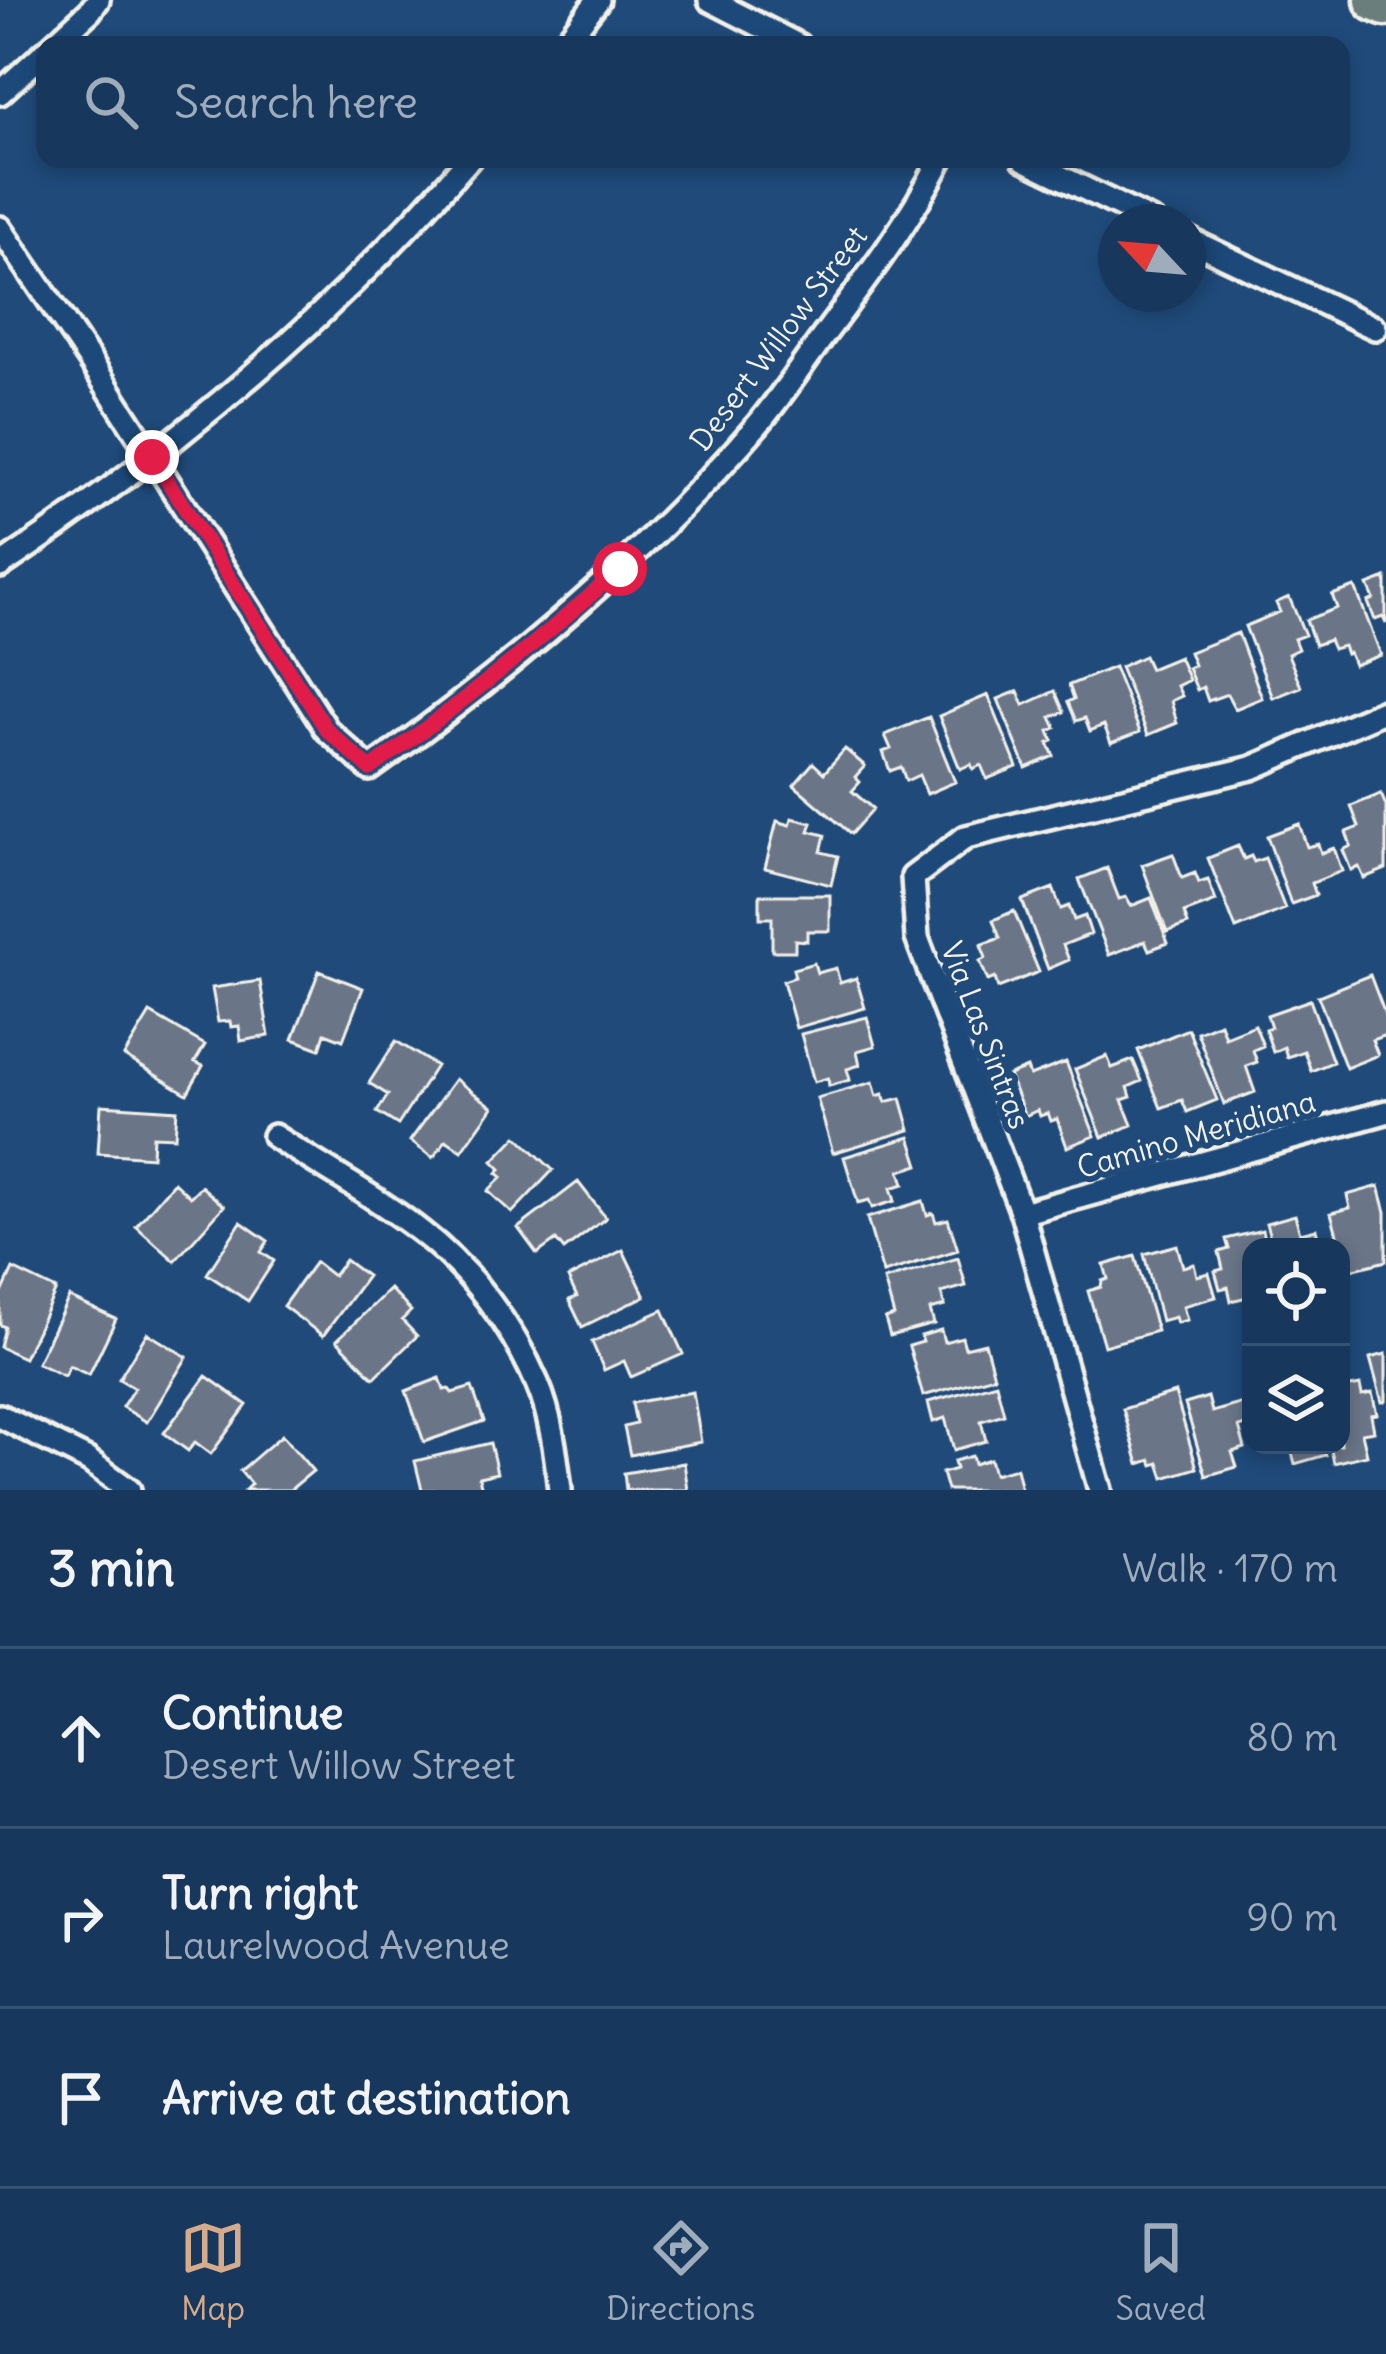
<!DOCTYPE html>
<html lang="en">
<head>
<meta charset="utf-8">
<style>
  :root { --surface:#17385c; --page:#203f62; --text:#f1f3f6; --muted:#9eacbb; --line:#365272; --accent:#d6ab8b }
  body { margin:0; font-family:Delius,sans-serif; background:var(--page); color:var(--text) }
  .controls { position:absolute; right:36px; bottom:36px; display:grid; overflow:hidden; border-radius:24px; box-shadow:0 6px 18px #0003 }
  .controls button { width:108px; height:108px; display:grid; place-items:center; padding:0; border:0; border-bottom:3px solid var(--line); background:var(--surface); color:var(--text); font:60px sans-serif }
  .compass { position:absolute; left:1098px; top:204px; width:108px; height:108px; border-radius:50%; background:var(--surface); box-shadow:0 6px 18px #0003; rotate:296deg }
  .stop { position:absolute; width:36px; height:36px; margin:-27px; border:9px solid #e11d48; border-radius:50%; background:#fff }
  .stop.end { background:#e11d48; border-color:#fff; box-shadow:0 3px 12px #0008 }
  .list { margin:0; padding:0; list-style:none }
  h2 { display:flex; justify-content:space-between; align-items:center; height:156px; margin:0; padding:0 48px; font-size:51px }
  h2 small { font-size:39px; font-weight:400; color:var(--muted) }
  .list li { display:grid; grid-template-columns:78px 1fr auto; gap:36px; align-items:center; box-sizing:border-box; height:180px; padding:0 48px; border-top:3px solid var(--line) }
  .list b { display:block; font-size:45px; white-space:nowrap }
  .list p { margin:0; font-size:39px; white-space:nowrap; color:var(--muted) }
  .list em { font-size:39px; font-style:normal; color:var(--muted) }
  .icon { flex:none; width:66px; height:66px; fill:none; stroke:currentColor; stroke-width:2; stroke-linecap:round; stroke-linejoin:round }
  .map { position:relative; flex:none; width:1386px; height:1490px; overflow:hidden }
  .search { position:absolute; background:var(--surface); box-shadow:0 6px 18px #0003; left:36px; right:36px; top:36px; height:132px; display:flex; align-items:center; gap:30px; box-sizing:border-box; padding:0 42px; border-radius:24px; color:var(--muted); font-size:45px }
  .sheet { height:696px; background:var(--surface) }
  nav { display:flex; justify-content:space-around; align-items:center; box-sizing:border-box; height:168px; border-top:3px solid var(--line); background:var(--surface); font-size:33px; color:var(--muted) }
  nav a { display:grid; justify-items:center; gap:6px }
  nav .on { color:var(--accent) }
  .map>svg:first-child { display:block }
  .building { fill:#6a7588; stroke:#f4f1e8; stroke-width:3 }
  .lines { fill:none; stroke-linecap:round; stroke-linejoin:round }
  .minor-casing { stroke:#f4f1e8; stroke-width:30 }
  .motorway-casing { stroke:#f4f1e8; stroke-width:51 }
  .minor { stroke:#1f4a7a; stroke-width:21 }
  .motorway { stroke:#6a7f7c; stroke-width:42 }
  .route { stroke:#e11d48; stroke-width:15 }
  .labels { text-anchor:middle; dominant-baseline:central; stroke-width:12; stroke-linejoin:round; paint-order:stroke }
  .street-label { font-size:30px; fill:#f4f1e8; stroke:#1f4a7a }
</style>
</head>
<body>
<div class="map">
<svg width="1386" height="1490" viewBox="0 0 1386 1490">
  <rect width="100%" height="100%" fill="#1f4a7a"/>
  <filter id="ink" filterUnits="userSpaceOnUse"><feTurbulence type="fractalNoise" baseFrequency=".00833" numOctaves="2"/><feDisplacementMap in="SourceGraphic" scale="24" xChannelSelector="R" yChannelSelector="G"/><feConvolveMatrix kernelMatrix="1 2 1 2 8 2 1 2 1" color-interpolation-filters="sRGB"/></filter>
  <g filter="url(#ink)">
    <path class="building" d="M1386,578V624L1383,617L1375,620L1368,602L1374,599L1368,585Z
      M1355,587L1381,655L1354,665L1349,653L1346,654L1343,646L1333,649L1329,640L1315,645L1306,620L1337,608L1332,595Z
      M1289,597L1305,635L1294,639L1298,649L1288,654L1301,687L1273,698L1245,626L1280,612L1276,603Z
      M1238,633L1262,698L1235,709L1227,694L1208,701L1203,687L1197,690L1188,668L1194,665L1189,652Z
      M1144,656L1150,669L1179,657L1189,680L1177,686L1182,696L1171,701L1177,723L1148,735L1120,667Z
      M1114,667L1140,732L1111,743L1104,725L1090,731L1085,718L1076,721L1068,702L1074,699L1069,685Z
      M1018,691L1024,705L1055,691L1064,712L1051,717L1056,728L1049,731L1053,741L1048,743L1054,756L1026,768L998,699Z
      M988,695L1017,767L987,779L981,765L973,769L971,764L960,769L939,716Z
      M929,717L955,782L927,794L919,775L906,781L901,767L890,771L883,752L891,749L885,735Z
      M845,749L865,766L855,777L860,782L852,791L873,809L851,834L794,785L813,763L824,773Z
      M1381,794L1386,806V869L1364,878L1359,867L1351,870L1343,850L1351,846L1346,832L1359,827L1351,806Z
      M792,818L812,823L809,831L825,835L821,852L838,856L831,885L765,868L777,821L790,825Z
      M1299,824L1307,847L1318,844L1321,853L1334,848L1342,871L1312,883L1316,895L1291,904L1267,836Z
      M1238,846L1244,859L1251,856L1254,862L1265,858L1285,909L1236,929L1208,858Z
      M1173,854L1182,878L1195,873L1199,883L1208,880L1216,901L1184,913L1188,924L1167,932L1142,865Z
      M1107,868L1119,899L1126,897L1131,906L1151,898L1168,943L1149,950L1145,941L1109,955L1079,879Z
      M1053,888L1061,909L1069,906L1074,920L1085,916L1091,934L1063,945L1069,960L1048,969L1022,900Z
      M760,895H830V931H807V941L795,940V951H772V918H760Z
      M1014,911L1039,972L998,988L995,978L988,981L980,961L986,958L981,945L1000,938L993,920Z
      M814,963L817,973L836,968L840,983L856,978L865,1008L796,1028L783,981L795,977L793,969Z
      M319,971L363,988L343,1040L325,1033L320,1049L293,1039Z
      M1370,975L1386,1017V1035L1372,1040L1378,1055L1346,1068L1318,996Z
      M260,981L269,1036L241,1041L239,1026L231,1027L230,1021L218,1022L212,988Z
      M1310,1000L1333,1062L1311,1071L1304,1051L1287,1057L1284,1047L1273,1052L1265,1029L1271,1027L1267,1015Z
      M150,1013L205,1045L195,1062L203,1066L187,1094L124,1056Z
      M867,1017L875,1046L857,1051L860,1065L847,1069L850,1080L829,1086L828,1078L814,1082L801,1034Z
      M1220,1023L1225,1037L1255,1025L1263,1046L1253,1050L1257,1062L1246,1066L1255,1092L1224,1104L1197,1032Z
      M1188,1029L1217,1100L1187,1112L1182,1100L1161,1108L1138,1050Z
      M396,1041L436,1066L398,1125L377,1112L388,1095L369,1083Z
      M1107,1056L1112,1068L1133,1060L1142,1081L1128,1087L1131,1097L1122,1100L1132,1125L1102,1137L1075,1069Z
      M1066,1062L1095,1136L1067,1147L1057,1119L1051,1121L1048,1113L1040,1116L1038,1110L1025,1116L1009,1075L1027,1068L1030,1076Z
      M455,1079L493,1107L462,1151L446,1140L433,1158L410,1141Z
      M873,1082L877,1096L883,1094L886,1102L901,1098L910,1130L833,1153L817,1098Z
      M101,1105L177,1110L175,1137L153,1136L152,1157L98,1153Z
      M517,1136L553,1170L512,1213L488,1191L502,1177L497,1173L501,1169L493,1161Z
      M910,1137L919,1165L900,1171L904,1184L891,1188L895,1201L872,1208L869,1200L858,1203L844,1157Z
      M174,1182L190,1197L201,1186L224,1206L175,1261L136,1226Z
      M578,1182L606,1218L564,1250L556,1240L537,1254L518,1228Z
      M1379,1186L1386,1212V1261L1347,1271L1331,1213L1350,1208L1347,1195Z
      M923,1201L927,1215L933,1213L936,1222L948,1219L958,1250L883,1273L867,1218Z
      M1295,1215L1300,1233L1316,1229L1320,1243L1330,1240L1332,1247H1273L1266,1223Z
      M241,1222L268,1241L261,1252L274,1261L248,1301L207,1274Z
      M1262,1230L1266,1247H1251V1296L1231,1301L1228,1287L1220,1289L1215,1271L1223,1269L1219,1252L1229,1249L1226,1239Z
      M1177,1245L1183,1267L1194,1264L1197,1276L1209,1273L1216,1297L1183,1306L1187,1320L1177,1323L1175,1317L1161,1321L1144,1254Z
      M623,1250L645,1296L582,1327L569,1300L577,1297L568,1278Z
      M1135,1256L1157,1331L1104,1346L1088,1291L1101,1287L1102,1281L1108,1279L1104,1265Z
      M958,1258L966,1286L941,1293L945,1306L930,1310L934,1324L890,1336L885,1319L894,1316L884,1280Z
      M345,1260L367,1276L323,1336L283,1306L315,1262L333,1276Z
      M13,1269L56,1290L24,1358L0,1347L5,1327L0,1325V1297Z
      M390,1289L411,1311L402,1320L417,1336L374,1378L337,1340Z
      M69,1297L116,1319L89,1375L69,1366L64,1376L37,1363Z
      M663,1310L683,1354L631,1377L624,1361L604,1370L592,1342Z
      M941,1330L944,1342L962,1337L965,1348L985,1343L994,1376L923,1396L909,1346L923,1342L921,1336Z
      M147,1333L187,1357L147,1422L122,1407L134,1388L119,1379Z
      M1386,1354V1401L1382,1402L1370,1358Z
      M206,1376L247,1405L211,1454L195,1442L188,1451L164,1433Z
      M440,1378L444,1390L449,1389L452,1393L472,1387L484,1421L424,1442L406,1391Z
      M996,1383L1004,1414L981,1421L986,1441L954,1450L945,1418L933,1422L928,1402Z
      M1360,1385L1362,1395L1372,1393L1377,1414L1371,1415L1374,1431L1362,1433L1367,1455L1334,1463L1330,1445H1341V1389Z
      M693,1392L701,1442L630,1455L624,1427L636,1424L632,1403Z
      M1175,1393L1197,1468L1164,1478L1159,1463L1153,1465L1151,1460L1139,1464L1123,1409Z
      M1208,1397L1212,1412L1243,1403L1249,1424L1239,1427L1245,1448L1232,1452L1237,1467L1206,1476L1185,1404Z
      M282,1435L313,1471L290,1490H245L251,1484L240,1471Z
      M490,1443L497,1473L479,1477L482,1490H422L415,1461Z
      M1290,1445H1323L1326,1455L1295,1464Z
      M972,1456L974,1464L990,1459L994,1474L1016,1468L1021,1490H947L942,1473L956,1469L954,1461Z
      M684,1463L688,1490H626L624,1473Z"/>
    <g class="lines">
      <g class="minor-casing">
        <path id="minor" d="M710,0L798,45
          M53,45L90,11L98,0
          M563,45L598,0
          M0,93L45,52
          M1024,159L1153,222
          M0,228L88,357L327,730L370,769C512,668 645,556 759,423C784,393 806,359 830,327C870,274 911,219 941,159
          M1188,239L1375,328
          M0,566C172,451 334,316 469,159
          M274,1136C320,1166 377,1197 420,1231C470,1269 512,1325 537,1383C551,1415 556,1455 560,1490
          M1022,1213L1386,1112
          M0,1416L88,1460L129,1490
          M1100,1490L1022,1213L917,938L913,877L966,837L1252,768L1386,710"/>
      </g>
      <g class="motorway-casing">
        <path id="motorway" d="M1377,0L1386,4"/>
      </g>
      <use href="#minor" class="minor"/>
      <use href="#motorway" class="motorway"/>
    </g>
  </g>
  <g class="lines" filter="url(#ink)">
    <path class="route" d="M152,457L327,730L370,769C457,707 540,641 620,569"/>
  </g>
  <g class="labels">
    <g class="street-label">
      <text transform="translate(778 338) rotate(-53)">Desert Willow Street</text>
      <text transform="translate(986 1035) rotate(69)">Via Las Sintras</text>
      <text transform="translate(1196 1134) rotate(-16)">Camino Meridiana</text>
    </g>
  </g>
</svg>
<div class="controls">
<button><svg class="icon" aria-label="locate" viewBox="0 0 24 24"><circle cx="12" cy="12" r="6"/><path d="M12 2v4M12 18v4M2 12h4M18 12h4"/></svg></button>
<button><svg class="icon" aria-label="layers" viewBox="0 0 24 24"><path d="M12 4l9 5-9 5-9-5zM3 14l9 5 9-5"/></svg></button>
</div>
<svg class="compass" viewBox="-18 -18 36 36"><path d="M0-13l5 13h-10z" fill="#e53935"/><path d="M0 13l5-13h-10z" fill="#9eacbb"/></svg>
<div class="stop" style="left:620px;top:569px"></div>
<div class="stop end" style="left:152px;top:457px"></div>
<div class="search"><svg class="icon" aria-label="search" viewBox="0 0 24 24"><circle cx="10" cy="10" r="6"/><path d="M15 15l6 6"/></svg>Search here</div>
</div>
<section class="sheet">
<h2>3 min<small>Walk · 170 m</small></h2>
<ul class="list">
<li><svg class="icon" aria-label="ahead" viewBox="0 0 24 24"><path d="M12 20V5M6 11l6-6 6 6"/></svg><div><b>Continue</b><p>Desert Willow Street</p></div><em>80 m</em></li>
<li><svg class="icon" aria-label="right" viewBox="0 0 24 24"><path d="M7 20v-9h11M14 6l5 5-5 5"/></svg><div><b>Turn right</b><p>Laurelwood Avenue</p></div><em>90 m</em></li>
<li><svg class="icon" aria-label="arrive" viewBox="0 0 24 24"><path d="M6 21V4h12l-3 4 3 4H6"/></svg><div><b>Arrive at destination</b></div></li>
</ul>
</section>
<nav>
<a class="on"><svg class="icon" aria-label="map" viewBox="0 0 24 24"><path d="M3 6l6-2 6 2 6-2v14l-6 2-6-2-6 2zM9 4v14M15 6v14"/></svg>Map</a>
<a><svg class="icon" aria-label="directions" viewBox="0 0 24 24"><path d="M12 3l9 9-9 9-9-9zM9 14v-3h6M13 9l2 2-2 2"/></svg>Directions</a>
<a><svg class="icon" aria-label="saved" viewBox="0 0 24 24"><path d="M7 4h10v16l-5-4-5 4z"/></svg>Saved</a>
</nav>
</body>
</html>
